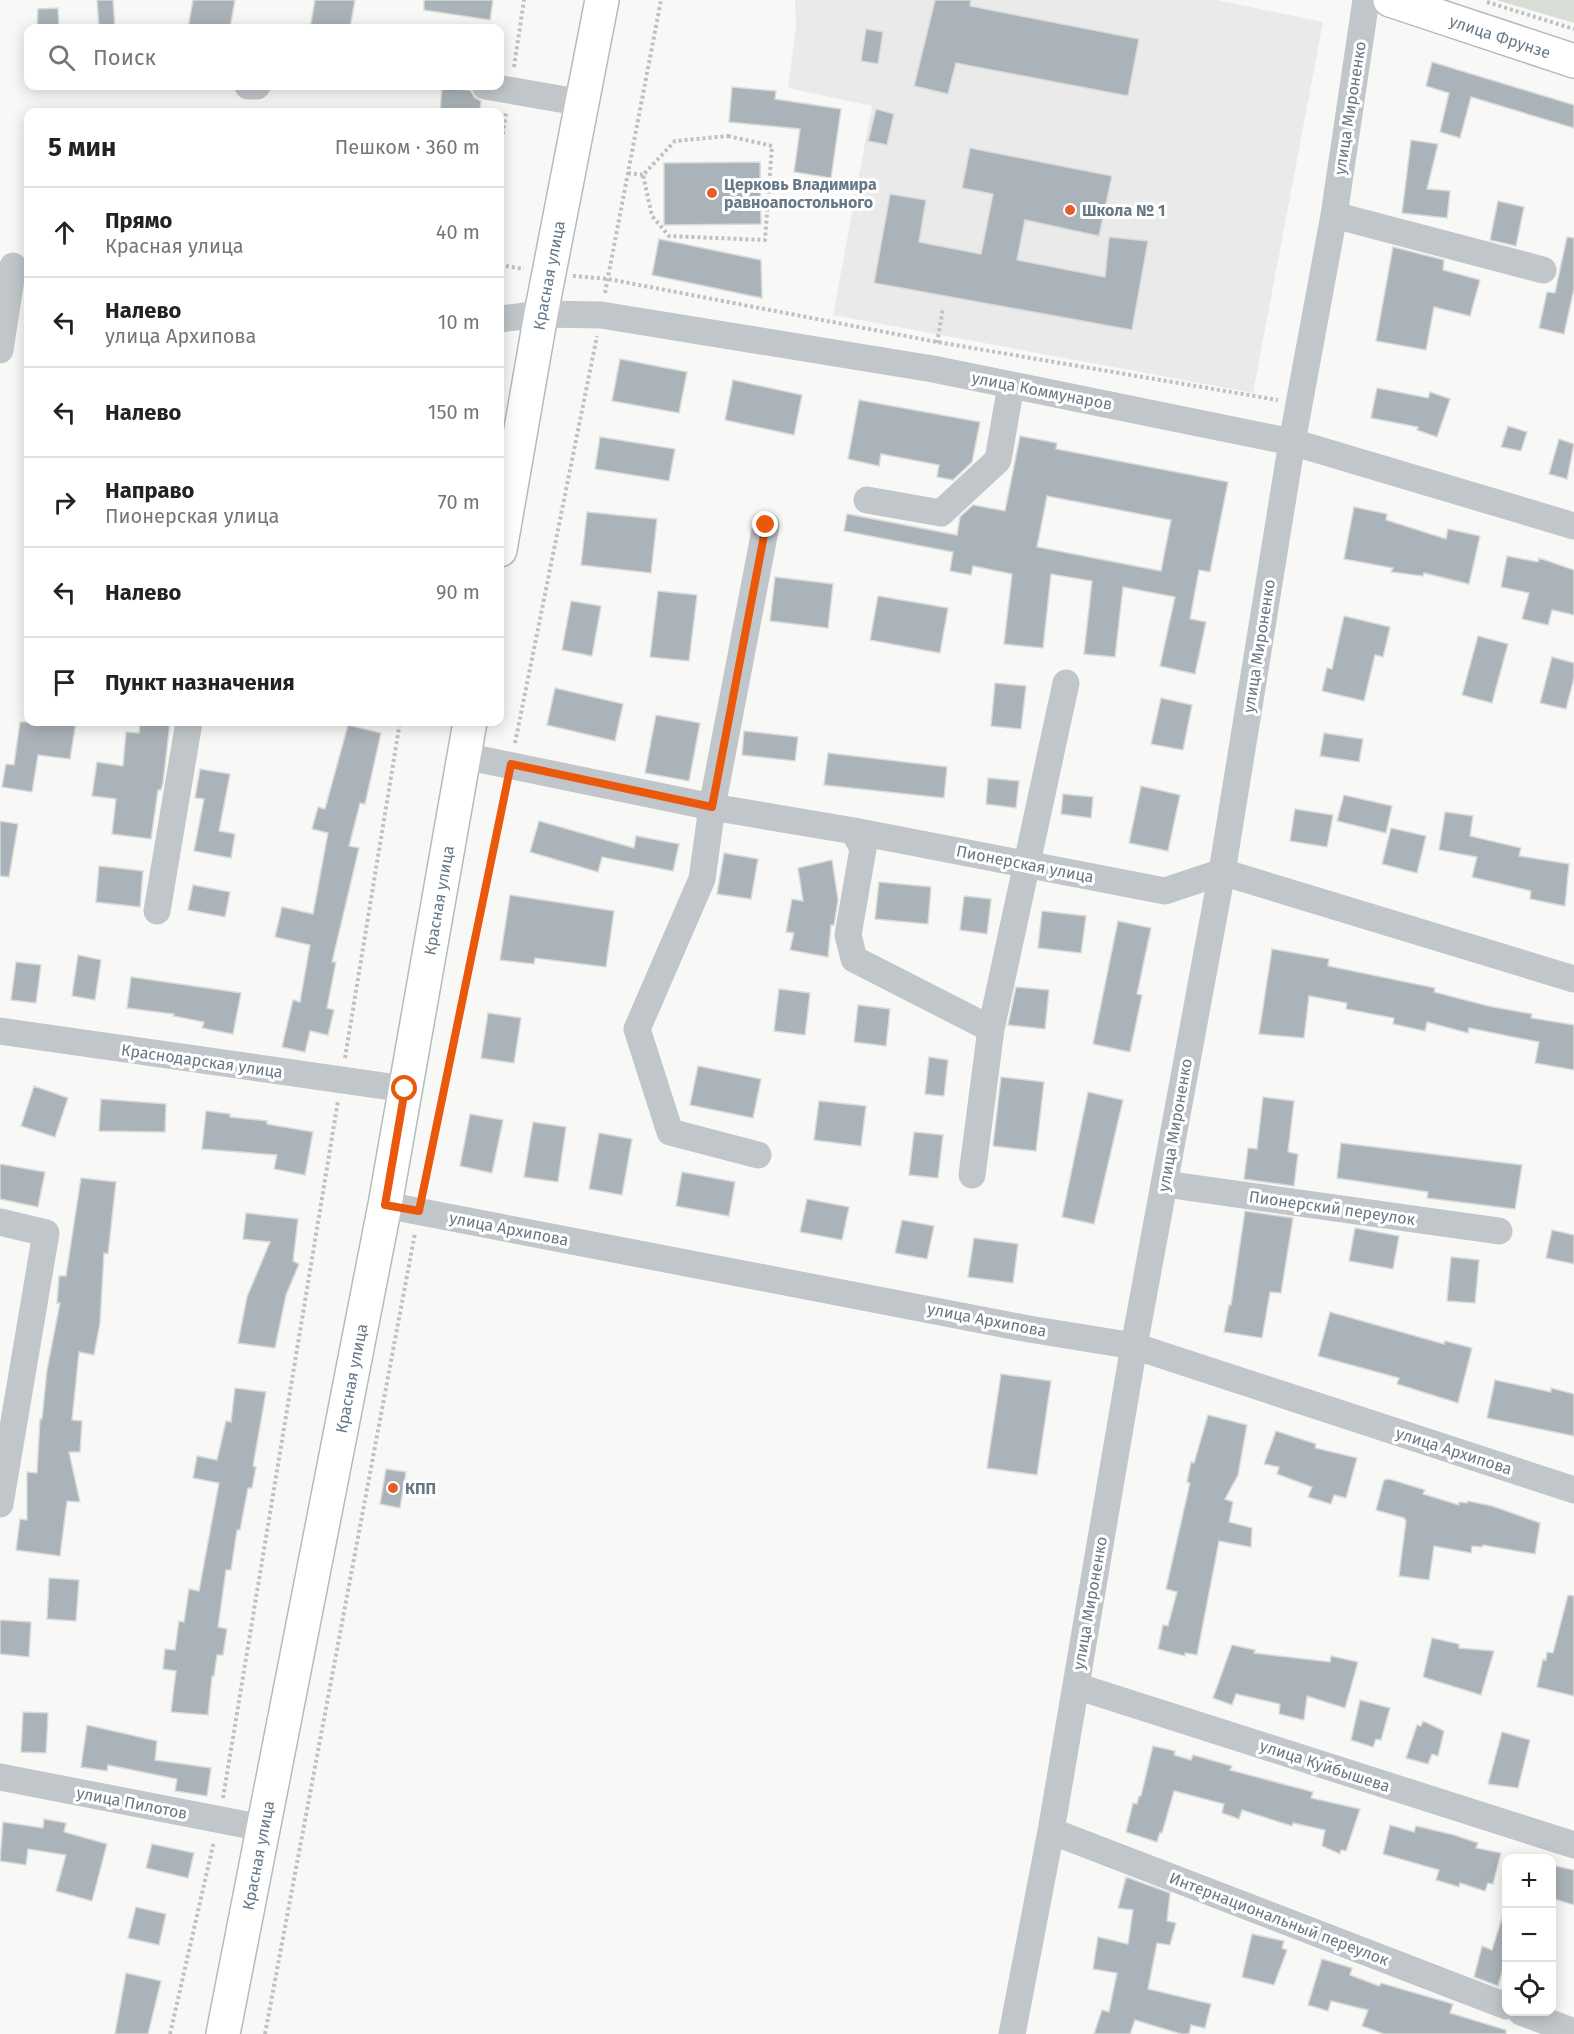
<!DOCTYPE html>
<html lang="ru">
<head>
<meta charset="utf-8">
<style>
  :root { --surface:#fff; --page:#f6f6f6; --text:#222; --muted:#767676; --line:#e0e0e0 }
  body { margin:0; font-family:"Fira Sans",sans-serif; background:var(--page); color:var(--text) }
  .controls { position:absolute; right:18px; bottom:18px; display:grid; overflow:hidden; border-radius:12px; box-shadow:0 3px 15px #0003 }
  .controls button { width:54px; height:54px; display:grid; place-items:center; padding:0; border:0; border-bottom:2px solid var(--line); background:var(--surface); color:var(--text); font:30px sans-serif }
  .stop { position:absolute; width:18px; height:18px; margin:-14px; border:4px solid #ea580c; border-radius:50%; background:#fff }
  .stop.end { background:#ea580c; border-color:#fff; box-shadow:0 2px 6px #0008 }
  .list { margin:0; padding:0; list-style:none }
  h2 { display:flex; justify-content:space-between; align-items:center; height:78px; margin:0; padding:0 24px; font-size:26px }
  h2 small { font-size:20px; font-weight:400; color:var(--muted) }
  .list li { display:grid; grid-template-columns:39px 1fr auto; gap:18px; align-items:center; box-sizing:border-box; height:90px; padding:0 24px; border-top:2px solid var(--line) }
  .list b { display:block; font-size:22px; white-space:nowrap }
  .list p { margin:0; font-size:20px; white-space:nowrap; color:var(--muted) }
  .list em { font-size:20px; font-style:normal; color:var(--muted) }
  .icon { flex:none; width:33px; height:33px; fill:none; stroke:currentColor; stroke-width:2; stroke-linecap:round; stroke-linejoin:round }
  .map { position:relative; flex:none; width:1574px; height:2034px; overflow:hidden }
  .search { position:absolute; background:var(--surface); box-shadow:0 3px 15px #0003; left:24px; top:24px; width:480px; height:66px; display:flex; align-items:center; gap:15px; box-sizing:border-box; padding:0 21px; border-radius:12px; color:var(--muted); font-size:22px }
  .panel { position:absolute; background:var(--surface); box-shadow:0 3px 15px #0003; left:24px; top:108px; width:480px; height:618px; border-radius:12px }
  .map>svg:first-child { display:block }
  .built { fill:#e9eae9 }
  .green { fill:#d8ded5 }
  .building { fill:#aab3b9; stroke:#dadad8; stroke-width:1.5; fill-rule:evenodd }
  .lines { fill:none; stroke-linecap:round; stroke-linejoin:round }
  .major-casing { stroke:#b5babe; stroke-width:36 }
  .path { stroke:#bec0c3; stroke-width:4; stroke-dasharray:3 3; stroke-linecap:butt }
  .minor { stroke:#c1c6ca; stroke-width:27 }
  .major { stroke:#fff; stroke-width:33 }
  .route { stroke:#ea580c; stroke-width:8 }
  .poi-dot { fill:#e55d2a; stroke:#fff; stroke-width:2 }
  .labels { text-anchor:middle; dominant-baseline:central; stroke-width:6; stroke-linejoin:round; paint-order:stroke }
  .street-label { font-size:16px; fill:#677887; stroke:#fff }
  .poi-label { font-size:16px; font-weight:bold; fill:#677887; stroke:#fff; text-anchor:start }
</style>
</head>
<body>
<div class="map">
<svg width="1574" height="2034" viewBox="0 0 1574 2034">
  <rect width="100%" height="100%" fill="#f8f9f6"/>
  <path class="built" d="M795,0H1217L1323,22L1253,393L833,315L872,106L788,88L796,27Z"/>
  <path class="green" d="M1496,0H1574V23Z"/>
  <path class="building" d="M97,0H113L115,28H99Z
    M193,0H235L230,28H188Z
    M315,0H355L350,28H310Z
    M424,0H493L490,20L424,10Z
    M935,0H971L970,6L1139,39L1128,96L956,63L948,94L914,86Z
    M58,8L59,28H37L38,9Z
    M866,29L883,32L878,64L861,61Z
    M1432,62L1574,105V128L1471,97L1460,138L1440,132L1449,93L1426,86Z
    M732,87L776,91L775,99L841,109L831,178L794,172L800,129L729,122Z
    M442,88L470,90L475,98L481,101L480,112H440Z
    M876,109L894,114L887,145L868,141Z
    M1411,140L1438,144L1427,189L1450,191L1447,218L1402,213Z
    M970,148L1112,176L1099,236L1025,220L1017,260L1105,277L1109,237L1148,241L1132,330L874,283L890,194L926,200L919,242L981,254L993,194L962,188Z
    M760,162L761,224L664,225V163Z
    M1498,201L1524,207L1516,246L1490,240Z
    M1567,237L1574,238V289L1564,334L1539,328L1547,292L1555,293Z
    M659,239L761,260L762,298L652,275Z
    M1393,247L1444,260L1443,270L1480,280L1470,316L1434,307L1426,350L1376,341Z
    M620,359L687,372L679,413L612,401Z
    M733,380L802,395L794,435L725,420Z
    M1377,388L1428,398L1430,392L1450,399L1437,437L1417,430L1418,427L1371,418Z
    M859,400L980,422L972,462L953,480L937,477L939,465L881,454L879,466L848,459Z
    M1508,426L1527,432L1521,451L1501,447Z
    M1020,436L1057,443L1056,449L1228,482L1210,572L1199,570L1190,619L1206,622L1195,674L1160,666L1175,597L1123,587L1115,657L1084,654L1092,581L1051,574L1043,648L1004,644L1012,574L973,566L971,575L950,571L953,552L844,531L847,514L957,535L960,517L973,505L1005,511ZM1047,496L1171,520L1161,571L1037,547Z
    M600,437L675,449L669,481L595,469Z
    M1559,439L1574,444L1567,479L1549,474Z
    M1354,507L1387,514L1386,520L1446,539L1448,529L1480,536L1469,584L1424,573L1423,576L1391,572L1393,568L1344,559Z
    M587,512L657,519L651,573L581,565Z
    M1507,556L1538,562L1539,558L1574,570V615L1552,610L1548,625L1522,619L1529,593L1501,587Z
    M775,577L833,584L828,628L770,621Z
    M658,591L697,595L689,661L650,657Z
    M878,596L948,608L940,653L870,640Z
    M571,601L601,606L592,656L562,650Z
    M1344,616L1390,627L1383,657L1375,655L1364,701L1322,691L1327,668L1332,669Z
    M1478,636L1508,644L1492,703L1462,695Z
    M1552,657L1574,663V678L1566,709L1540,703Z
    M995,683L1026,686L1021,729L991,726Z
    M555,688L623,704L615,741L547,725Z
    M1161,698L1192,705L1183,750L1151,744Z
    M656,715L700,723L689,781L645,773Z
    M20,722H76L70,759L38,755L32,792L2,787L6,764L14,765Z
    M140,722H170L163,783L161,790H158L151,839L112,834L116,799L92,796L97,762L123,766L126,732L139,733Z
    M348,725L381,733L365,804L360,803L349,846L359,848L332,962H336L327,1008L334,1010L328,1035L310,1031L305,1052L282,1047L293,1000L300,1002L310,945L275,937L282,907L313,914L328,833L312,829L318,807L325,809Z
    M744,731L798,737L795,761L742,755Z
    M1324,733L1363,739L1359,762L1320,756Z
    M828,753L947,767L944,798L824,785Z
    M200,769L230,774L219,831L235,834L231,858L194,851L204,799L195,798Z
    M988,778L1019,781L1016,808L986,804Z
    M1141,786L1180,795L1168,851L1129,843Z
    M1063,794L1093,797L1091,818L1061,814Z
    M1344,795L1392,806L1386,833L1337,821Z
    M1295,809L1333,815L1327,847L1290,841Z
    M1445,812L1473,816L1470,836L1521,848L1519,856L1569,864L1565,906L1530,899L1531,891L1472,877L1477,857L1439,850Z
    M0,821L18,824L9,877L0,876Z
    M539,821L634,848L636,836L679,844L673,871L602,857L598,872L530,852Z
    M1391,828L1426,836L1417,873L1382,864Z
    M724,853L758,859L751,899L717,894Z
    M832,860L838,900L834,925H831L828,957L790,950L794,933L786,932L792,899L803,901L798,868Z
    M99,866L143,871L140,907L96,902Z
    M879,882L931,887L928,924L875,919Z
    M193,885L230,892L225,917L188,910Z
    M510,895L614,911L606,967L535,958L534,964L500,960Z
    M964,896L991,899L987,934L960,930Z
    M1042,911L1086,916L1081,953L1038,948Z
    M1118,921L1151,928L1137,994L1142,995L1130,1052L1093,1044Z
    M1272,949L1329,959L1328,966L1435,988L1434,992L1488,1006L1532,1014L1531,1018L1574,1025V1070L1535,1063L1539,1042L1469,1028L1468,1033L1427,1022L1425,1031L1393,1024L1394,1018L1346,1009L1347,1003L1309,996L1304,1038L1259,1034Z
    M78,955L101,960L95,1000L72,996Z
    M16,962L41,965L36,1003L11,1000Z
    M131,977L241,993L233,1034L202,1028L204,1022L173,1016L174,1014L127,1008Z
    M1016,987L1049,990L1045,1029L1008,1025Z
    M779,989L810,993L805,1035L774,1031Z
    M858,1005L890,1009L886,1046L854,1042Z
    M488,1013L521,1018L514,1063L481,1058Z
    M929,1057L948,1060L944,1096L925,1094Z
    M698,1066L761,1079L753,1118L690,1105Z
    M1001,1077L1044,1082L1036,1151L993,1146Z
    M34,1086L68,1098L55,1137L21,1126Z
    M1088,1092L1123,1100L1094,1224L1062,1217Z
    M1263,1097L1294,1101L1288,1152L1298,1154L1294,1186L1244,1179L1248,1148L1257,1149Z
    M101,1099L166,1104L165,1132L99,1131Z
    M819,1101L866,1106L861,1146L814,1140Z
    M206,1111L230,1114V1117L267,1121V1124L313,1132L305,1175L274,1169L277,1155L202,1149Z
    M470,1114L503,1120L492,1173L460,1166Z
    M533,1122L566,1127L558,1182L524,1177Z
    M914,1132L943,1135L938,1178L909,1175Z
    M599,1133L632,1139L622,1195L589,1189Z
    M1341,1143L1522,1165L1515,1209L1427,1198L1428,1192L1337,1178Z
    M0,1164L45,1172L38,1207L0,1199Z
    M682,1172L735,1182L729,1216L676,1206Z
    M81,1178L116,1182L108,1254L104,1253L100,1323L94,1355L79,1352L72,1420L82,1421L80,1452H69L80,1502L67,1501L60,1556L16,1550L20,1519L27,1520V1472L37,1473L40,1419H42L47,1370L60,1303H57L59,1276H66Z
    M807,1199L849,1207L842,1240L800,1232Z
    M1245,1211L1293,1218L1281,1293L1270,1292L1262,1338L1224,1332L1229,1305H1231Z
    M246,1213L298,1219L293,1261L299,1264L286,1295L275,1348L238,1343L247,1297L270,1242L243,1239Z
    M902,1220L934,1226L927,1259L895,1253Z
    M1355,1228L1399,1236L1393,1269L1349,1261Z
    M1552,1230L1574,1235V1264L1546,1258Z
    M974,1238L1018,1244L1013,1283L968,1277Z
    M1451,1257L1479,1260L1475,1303L1447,1301Z
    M1330,1312L1444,1344L1445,1341L1472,1348L1458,1403L1397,1384L1399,1378L1318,1356Z
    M1001,1374L1051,1381L1037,1475L987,1468Z
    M1495,1380L1551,1392V1388L1574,1394V1436L1487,1418Z
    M235,1388L266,1392L253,1466L256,1467L252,1488H248L240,1530H237L231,1570H226L218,1627L227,1629L223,1655H217L214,1676H212L208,1715L171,1712L176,1671L163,1669L165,1649L175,1650L179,1621L184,1622L189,1589L199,1591L219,1483L193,1478L197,1456L217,1460L226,1421L231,1422Z
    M1208,1415L1247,1425L1238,1475L1225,1499L1233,1502L1229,1522L1252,1528L1251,1547L1219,1541L1197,1655L1185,1653V1656L1158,1649L1163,1625L1168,1626L1177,1592L1166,1589L1190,1483L1187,1482L1191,1462L1194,1463Z
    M1276,1431L1316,1444L1315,1448L1357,1458L1346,1498L1334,1495L1331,1504L1308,1497L1312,1487L1277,1474L1279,1467L1264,1464Z
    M386,1469L406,1472L400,1508L380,1504Z
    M1389,1479L1425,1490L1423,1494L1459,1505V1502L1467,1503L1468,1501L1492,1506L1540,1523L1535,1554L1483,1545L1482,1547L1472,1546L1471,1553L1434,1546L1429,1580L1399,1576L1406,1521L1404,1518L1376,1510L1384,1480Z
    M49,1578L79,1580L76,1621L47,1619Z
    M1568,1595L1574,1596V1696L1537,1687L1543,1659L1546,1660L1547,1652L1553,1653Z
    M0,1620L31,1622L29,1657L0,1654Z
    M1432,1638L1459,1644V1648L1494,1651L1481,1695L1423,1677Z
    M1232,1645L1255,1650L1254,1653L1330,1662L1331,1656L1358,1662L1345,1708L1307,1696L1304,1720L1279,1714L1280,1704L1236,1694L1232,1705L1213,1698Z
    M1360,1700L1390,1708L1381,1740L1376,1739L1373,1747L1351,1740Z
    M23,1712L48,1713L46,1753L21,1752Z
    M1423,1721L1444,1731L1438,1756L1432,1754L1428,1764L1406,1758L1417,1725L1421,1726Z
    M87,1725L157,1741L155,1760L211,1768L207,1796L175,1791L177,1779L108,1765L107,1771L81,1767Z
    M1502,1732L1530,1740L1518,1788L1488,1784Z
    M1153,1746L1175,1751L1174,1755L1191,1760L1193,1755L1232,1766L1230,1770L1313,1792L1311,1798L1360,1809L1346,1851L1341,1850L1340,1854L1322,1846L1325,1830L1293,1823L1292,1826L1242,1810L1239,1819L1222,1813L1224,1804L1174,1791L1162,1833L1160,1832L1157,1842L1126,1832L1133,1803L1137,1804L1139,1796H1141Z
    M44,1819L66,1823L64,1832L107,1844L92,1901L56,1891L66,1855L28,1849L26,1865L0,1861L3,1822L43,1828Z
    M1390,1825L1414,1832L1416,1826L1454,1835L1478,1843L1476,1848L1501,1853L1493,1884L1488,1883L1485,1891L1460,1883L1459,1887L1436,1880L1439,1870L1383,1854Z
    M152,1844L194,1853L188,1878L146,1868Z
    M1551,1865L1574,1870V1905L1551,1898Z
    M1126,1877L1170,1893L1167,1921L1176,1923L1170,1945L1157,1943L1148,1989L1211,2004L1205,2028L1191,2025L1189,2034H1181L1135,2020L1130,2034H1094L1102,2010L1109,2012L1117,1973L1093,1969L1098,1937L1128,1944L1133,1910L1118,1908Z
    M136,1907L166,1914L159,1945L128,1938Z
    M1503,1915H1506V1974L1502,1972L1498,1986L1474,1977L1482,1946L1492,1950Z
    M1252,1934L1284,1941L1282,1948L1287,1950L1274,1985L1242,1977Z
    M1322,1959L1352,1968L1350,1975L1379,1986L1381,1983L1453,2004L1450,2013L1506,2030V2034H1384L1362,2026L1368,2010L1331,2001L1328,2011L1308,2005Z
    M126,1973L161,1981L148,2034H115Z"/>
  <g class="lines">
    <g class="major-casing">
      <g id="major">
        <path id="s1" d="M1390,0L1574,61"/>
        <path id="s2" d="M500,550L541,314L602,0"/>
        <path id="s3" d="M223,2034L385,1205L470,722"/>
      </g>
    </g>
    <path class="path" d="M1487,2L1574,29
      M514,67L524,0
      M728,136L772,146L765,240L669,236L652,216L643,175L675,141Z
      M500,152L506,113
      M628,173L643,175
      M500,265L524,269
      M573,276L608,279L937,342L1278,400
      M605,293L661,0
      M937,343L943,308
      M515,743L597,336
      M345,1058L400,722
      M424,1190L506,786
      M223,1798L338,1101
      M170,2034L214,1841
      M265,2034L415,1233"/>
    <path class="minor" d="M248,86H257
      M485,86L583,103
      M1334,215L1543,270
      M500,319L541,314L601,315L933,369L1292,442L1574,526
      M0,350L13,266
      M867,500L941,513L998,460L1011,385
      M464,756L712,807L854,831L1165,891L1222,872L1574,979
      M854,831L863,849L848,935L854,959L991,1029
      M157,911L189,722
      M0,1031L405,1089
      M758,1155L670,1132L637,1029L702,879L712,807L766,525
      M972,1175L991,1029L1066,683
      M1165,1184L1499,1231
      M385,1205L1029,1329L1134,1346L1574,1490
      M0,1222L46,1233L0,1504
      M1076,1686L1574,1845
      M0,1777L263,1828
      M1051,1831L1506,2006
      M1521,2012L1574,2032
      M1012,2034L1051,1831L1134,1346L1222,872L1292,442L1334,215L1366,0"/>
    <use href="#major" class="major"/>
  </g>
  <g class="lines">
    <path class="route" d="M405,1089L385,1205L419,1211L511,764L712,807L766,525"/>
  </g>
  <g class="poi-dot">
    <circle cx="712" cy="193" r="6"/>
    <circle cx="1070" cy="210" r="6"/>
    <circle cx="393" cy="1488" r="6"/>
  </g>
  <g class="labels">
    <g class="street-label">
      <text stroke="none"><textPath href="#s1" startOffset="116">улица Фрунзе</textPath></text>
      <text transform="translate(1350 108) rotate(-81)">улица Мироненко</text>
      <text stroke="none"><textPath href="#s2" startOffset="279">Красная улица</textPath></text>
      <text transform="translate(1042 391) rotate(11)">улица Коммунаров</text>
      <text transform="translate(1259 646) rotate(-81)">улица Мироненко</text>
      <text transform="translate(1025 864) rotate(11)">Пионерская улица</text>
      <text stroke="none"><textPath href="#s3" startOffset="1154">Красная улица</textPath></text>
      <text transform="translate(202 1061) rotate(8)">Краснодарская улица</text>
      <text transform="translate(1175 1125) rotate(-80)">улица Мироненко</text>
      <text transform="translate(1332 1208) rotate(8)">Пионерский переулок</text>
      <text transform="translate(509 1229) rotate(11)">улица Архипова</text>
      <text transform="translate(987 1320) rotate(11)">улица Архипова</text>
      <text stroke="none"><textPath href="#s3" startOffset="668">Красная улица</textPath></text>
      <text transform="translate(1454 1451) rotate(18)">улица Архипова</text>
      <text transform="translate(1090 1603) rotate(-80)">улица Мироненко</text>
      <text transform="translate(1325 1766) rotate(18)">улица Куйбышева</text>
      <text transform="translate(132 1803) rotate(11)">улица Пилотов</text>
      <text stroke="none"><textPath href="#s3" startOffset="182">Красная улица</textPath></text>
      <text transform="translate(1279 1919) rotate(21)">Интернациональный переулок</text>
    </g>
    <g class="poi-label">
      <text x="724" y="184">Церковь Владимира<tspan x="724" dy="18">равноапостольного</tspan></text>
      <text x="1082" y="210">Школа № 1</text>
      <text x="405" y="1488">КПП</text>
    </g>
  </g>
</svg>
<div class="controls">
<button>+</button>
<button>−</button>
<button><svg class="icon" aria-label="locate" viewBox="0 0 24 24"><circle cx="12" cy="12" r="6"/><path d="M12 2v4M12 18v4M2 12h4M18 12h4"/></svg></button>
</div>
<div class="stop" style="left:405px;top:1089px"></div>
<div class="stop end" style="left:766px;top:525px"></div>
<div class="search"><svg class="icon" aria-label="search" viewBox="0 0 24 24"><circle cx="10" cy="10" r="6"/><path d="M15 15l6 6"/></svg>Поиск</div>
<section class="panel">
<h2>5 мин<small>Пешком · 360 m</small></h2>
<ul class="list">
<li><svg class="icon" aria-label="ahead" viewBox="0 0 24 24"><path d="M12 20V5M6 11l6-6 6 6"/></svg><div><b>Прямо</b><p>Красная улица</p></div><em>40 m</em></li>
<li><svg class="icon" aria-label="left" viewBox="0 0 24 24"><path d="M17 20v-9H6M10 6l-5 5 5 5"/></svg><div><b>Налево</b><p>улица Архипова</p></div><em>10 m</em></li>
<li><svg class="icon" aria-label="left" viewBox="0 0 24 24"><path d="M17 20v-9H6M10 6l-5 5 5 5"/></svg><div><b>Налево</b></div><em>150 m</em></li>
<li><svg class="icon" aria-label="right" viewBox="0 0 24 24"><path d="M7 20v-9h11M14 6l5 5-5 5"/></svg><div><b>Направо</b><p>Пионерская улица</p></div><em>70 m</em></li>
<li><svg class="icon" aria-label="left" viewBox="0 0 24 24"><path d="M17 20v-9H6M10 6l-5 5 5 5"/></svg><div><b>Налево</b></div><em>90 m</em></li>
<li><svg class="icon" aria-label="arrive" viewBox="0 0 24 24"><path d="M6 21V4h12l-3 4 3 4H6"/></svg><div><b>Пункт назначения</b></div></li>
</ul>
</section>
</div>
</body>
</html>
